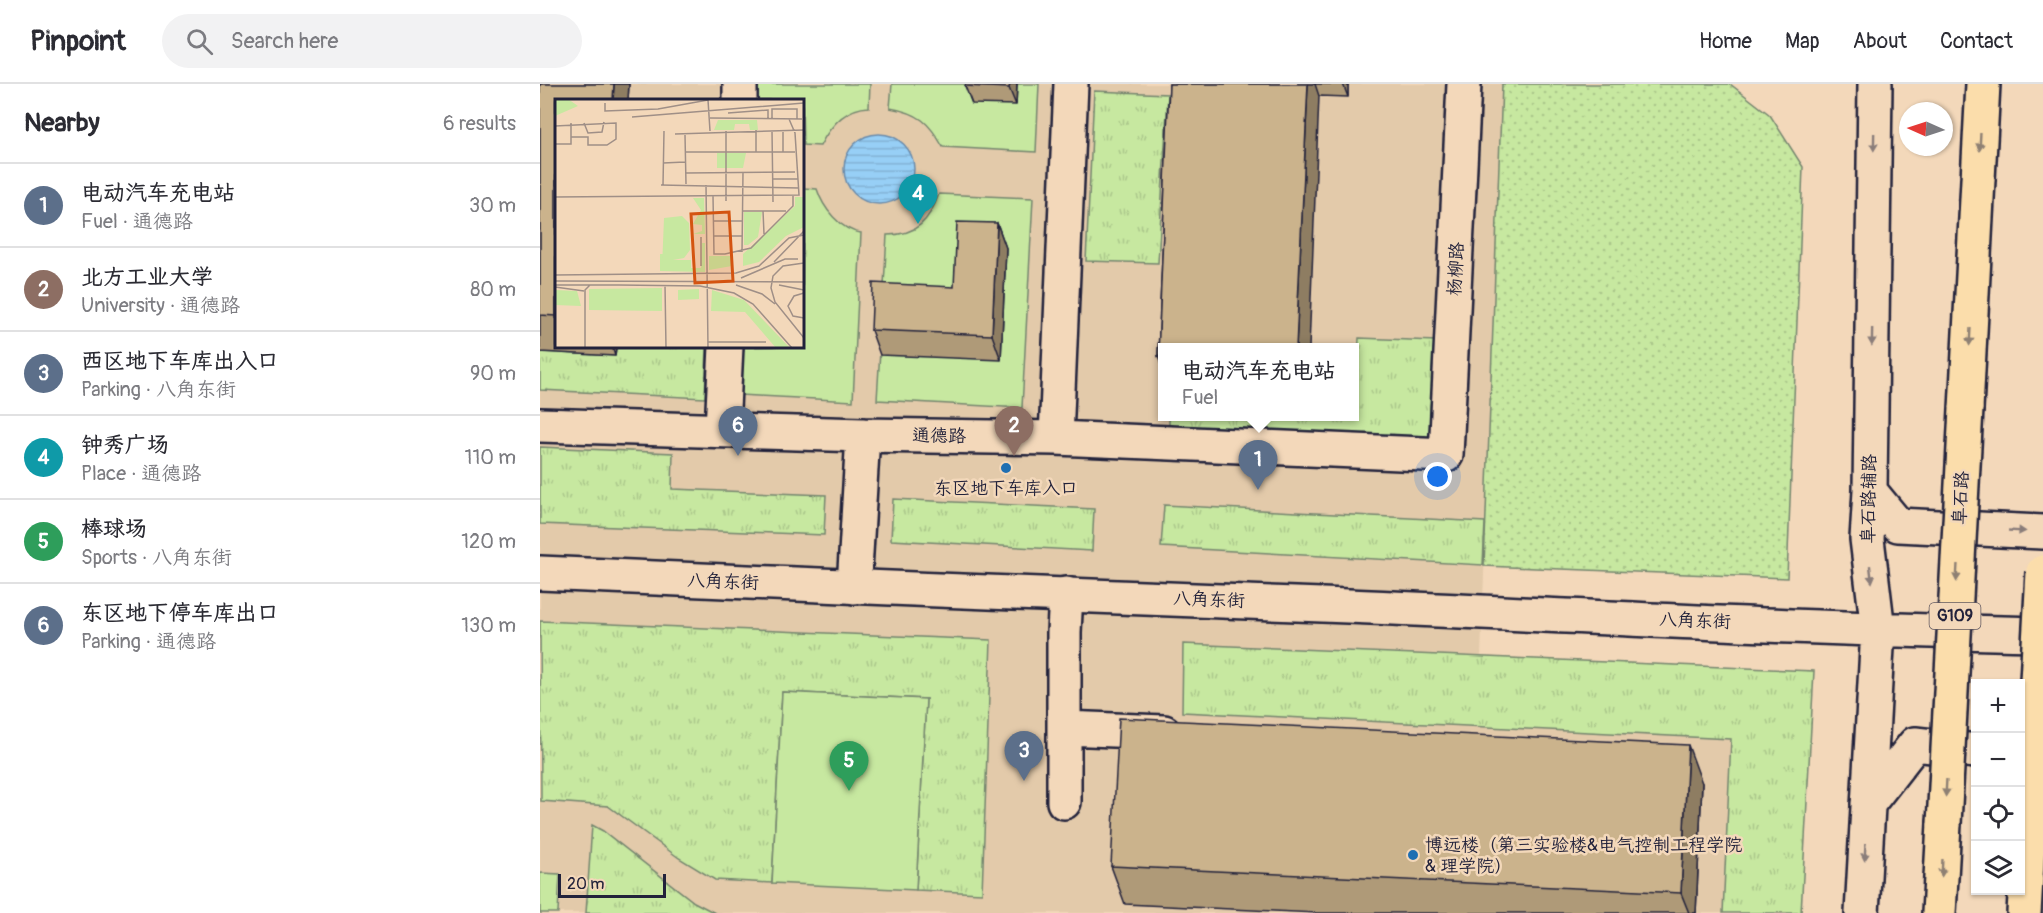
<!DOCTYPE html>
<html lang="en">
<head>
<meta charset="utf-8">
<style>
  :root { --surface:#fff; --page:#f2f2f3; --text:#2b2b33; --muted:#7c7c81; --line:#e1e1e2; --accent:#1f6fb2 }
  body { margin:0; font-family:Pangolin,"LXGW WenKai TC",sans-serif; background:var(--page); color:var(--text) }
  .controls { position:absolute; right:18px; bottom:18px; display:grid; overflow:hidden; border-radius:0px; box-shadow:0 2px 4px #0004 }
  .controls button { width:54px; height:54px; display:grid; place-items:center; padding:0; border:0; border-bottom:2px solid var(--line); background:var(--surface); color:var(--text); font:30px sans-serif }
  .compass { position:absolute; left:1359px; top:18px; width:54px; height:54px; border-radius:50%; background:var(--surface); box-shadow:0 2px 4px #0004; rotate:273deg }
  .scale { position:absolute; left:18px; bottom:15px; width:108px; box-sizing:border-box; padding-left:6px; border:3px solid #22223b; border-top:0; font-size:16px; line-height:21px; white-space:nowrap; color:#22223b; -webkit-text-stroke:4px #f3d8ba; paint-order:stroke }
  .you { position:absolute; left:898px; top:393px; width:21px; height:21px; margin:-15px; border:4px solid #fff; border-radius:50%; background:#1a73e8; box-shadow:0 0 0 9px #1a73e833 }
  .badge { display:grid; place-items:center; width:39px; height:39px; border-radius:50%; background:var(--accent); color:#fff; font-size:20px; font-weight:700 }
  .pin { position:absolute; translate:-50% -50px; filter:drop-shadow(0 2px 3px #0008) }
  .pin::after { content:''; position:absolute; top:32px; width:21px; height:18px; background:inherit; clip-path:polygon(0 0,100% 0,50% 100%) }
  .popup { position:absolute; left:618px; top:259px; width:201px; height:78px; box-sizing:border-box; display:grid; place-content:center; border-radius:0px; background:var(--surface); filter:drop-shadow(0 2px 4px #0005); font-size:20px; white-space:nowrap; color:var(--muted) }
  .popup b { font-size:22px; color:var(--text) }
  .popup::after { content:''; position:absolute; left:50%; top:100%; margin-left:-12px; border:12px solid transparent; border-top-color:var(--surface) }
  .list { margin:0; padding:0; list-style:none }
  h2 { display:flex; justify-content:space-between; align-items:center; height:78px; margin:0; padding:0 24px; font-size:26px }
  h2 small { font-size:20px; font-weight:400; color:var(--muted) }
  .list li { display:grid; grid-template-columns:39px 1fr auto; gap:18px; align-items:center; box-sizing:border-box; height:84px; padding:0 24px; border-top:2px solid var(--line) }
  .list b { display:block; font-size:22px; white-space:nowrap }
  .list p { margin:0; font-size:20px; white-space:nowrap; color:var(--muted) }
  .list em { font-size:20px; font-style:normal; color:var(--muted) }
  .icon { flex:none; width:33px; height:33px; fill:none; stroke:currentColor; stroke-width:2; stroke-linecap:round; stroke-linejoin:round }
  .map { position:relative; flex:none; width:1503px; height:829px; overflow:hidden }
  header { display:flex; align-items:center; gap:36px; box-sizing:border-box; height:84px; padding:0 30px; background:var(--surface); border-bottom:2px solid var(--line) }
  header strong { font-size:28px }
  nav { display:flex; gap:33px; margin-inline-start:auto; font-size:21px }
  .search { width:420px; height:54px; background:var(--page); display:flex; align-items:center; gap:15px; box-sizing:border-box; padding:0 21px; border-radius:33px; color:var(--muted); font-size:22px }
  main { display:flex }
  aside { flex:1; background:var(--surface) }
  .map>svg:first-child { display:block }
  .built { fill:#e3caaa; fill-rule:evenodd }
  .grass { fill:url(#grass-tufts); stroke:#74856e; stroke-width:1.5 }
  .park { fill:url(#park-dots); stroke:#74856e; stroke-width:1.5 }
  .garden { fill:#c7e8a0; stroke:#74856e; stroke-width:1.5 }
  .water { fill:url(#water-rules); stroke:#688aab; stroke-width:1.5 }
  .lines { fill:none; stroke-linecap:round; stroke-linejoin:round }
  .street-casing { stroke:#22223b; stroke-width:38 }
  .secondary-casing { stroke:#22223b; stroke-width:38 }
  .highway-casing { stroke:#22223b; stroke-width:38 }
  .street { stroke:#f3d8ba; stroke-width:33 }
  .secondary { stroke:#f3d8ba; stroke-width:33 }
  .highway { stroke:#fbddab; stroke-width:33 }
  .highway-bridge-casing { stroke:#22223b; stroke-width:38; stroke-linecap:butt }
  .highway-bridge { stroke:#fbddab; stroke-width:33 }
  .wall { fill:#af9a78; stroke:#22223b; stroke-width:1.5 }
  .shaded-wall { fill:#8e7d62; stroke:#22223b; stroke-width:1.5 }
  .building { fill:#cbb38c; stroke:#22223b; stroke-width:1.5 }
  .oneway { fill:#8a7d7a }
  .oneway2 { fill:#8e8073 }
  .poi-dot { fill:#1f6fb2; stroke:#f3d8ba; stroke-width:2 }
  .labels { text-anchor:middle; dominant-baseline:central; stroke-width:5; stroke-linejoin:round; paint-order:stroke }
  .shield { fill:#f3d8ba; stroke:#615961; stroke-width:1.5 }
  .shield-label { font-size:16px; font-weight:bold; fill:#22223b }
  .street-label { font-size:18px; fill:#22223b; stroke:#f3d8ba }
  .poi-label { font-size:18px; fill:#22223b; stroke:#f3d8ba }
  .inset-road { fill:none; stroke:#9f8f87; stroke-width:1.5 }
  .view { fill:#d45411; fill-opacity:0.15; stroke:#d45411; stroke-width:3 }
  .inset-edge { fill:none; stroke:#22223b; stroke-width:3 }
</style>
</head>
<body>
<header>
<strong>Pinpoint</strong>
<div class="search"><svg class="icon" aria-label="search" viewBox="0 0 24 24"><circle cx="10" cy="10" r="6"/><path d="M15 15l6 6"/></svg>Search here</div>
<nav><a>Home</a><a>Map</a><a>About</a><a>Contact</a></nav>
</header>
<main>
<aside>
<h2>Nearby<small>6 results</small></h2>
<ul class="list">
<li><span class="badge" style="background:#5c6f8a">1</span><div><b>电动汽车充电站</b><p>Fuel · 通德路</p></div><em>30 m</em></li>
<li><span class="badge" style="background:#8d6e63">2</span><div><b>北方工业大学</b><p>University · 通德路</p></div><em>80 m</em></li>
<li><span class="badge" style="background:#5c6f8a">3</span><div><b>西区地下车库出入口</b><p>Parking · 八角东街</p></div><em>90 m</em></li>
<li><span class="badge" style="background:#0f9aa8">4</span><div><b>钟秀广场</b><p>Place · 通德路</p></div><em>110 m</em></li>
<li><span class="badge" style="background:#2e9e5b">5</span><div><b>棒球场</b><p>Sports · 八角东街</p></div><em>120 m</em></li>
<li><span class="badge" style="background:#5c6f8a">6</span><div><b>东区地下停车库出口</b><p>Parking · 通德路</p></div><em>130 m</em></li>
</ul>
</aside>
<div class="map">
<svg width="1503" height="829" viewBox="0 0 1503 829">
  <defs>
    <pattern id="grass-tufts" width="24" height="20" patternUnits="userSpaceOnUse" patternTransform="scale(1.5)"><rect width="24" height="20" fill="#c7e8a0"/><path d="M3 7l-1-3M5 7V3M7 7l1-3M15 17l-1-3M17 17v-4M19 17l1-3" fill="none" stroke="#abc78b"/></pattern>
    <pattern id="park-dots" width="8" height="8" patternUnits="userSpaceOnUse" patternTransform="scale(1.5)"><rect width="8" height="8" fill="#c7e8a0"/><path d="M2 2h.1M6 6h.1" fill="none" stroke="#abc78b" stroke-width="1.8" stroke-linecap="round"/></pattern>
    <pattern id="water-rules" width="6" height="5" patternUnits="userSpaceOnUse" patternTransform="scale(1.5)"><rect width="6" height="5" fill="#97cff6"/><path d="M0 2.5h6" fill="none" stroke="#82b1d4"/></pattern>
  </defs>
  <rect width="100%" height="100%" fill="#f3d8ba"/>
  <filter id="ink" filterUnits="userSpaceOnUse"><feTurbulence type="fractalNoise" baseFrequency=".0167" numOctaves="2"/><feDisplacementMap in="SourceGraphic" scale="12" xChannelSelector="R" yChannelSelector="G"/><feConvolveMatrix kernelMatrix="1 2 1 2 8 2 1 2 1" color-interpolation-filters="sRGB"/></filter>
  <g filter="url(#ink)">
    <path class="built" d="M0,0H962L941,572L1274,587L1261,829H0ZM16,16H262V262H16ZM622,264H814V332H622Z"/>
    <path class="grass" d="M554,7L628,10L618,179L546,177Z
      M819,254L896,257L892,357L629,346V333L814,332V322L816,321Z
      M76,263H167L165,314L0,306V268L75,272Z
      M0,363L133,369L132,405L286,411L284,451L0,440Z
      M353,415L554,425L552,467L351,456Z
      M624,421L945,438L943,481L621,463Z
      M0,537L451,556L442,809L376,806L386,615L242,608L232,799L175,796L139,774L68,722L1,717Z
      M643,560L1274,587L1261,829H1183L1191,655L642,628Z
      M52,741L63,747L154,818L175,829H46Z"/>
    <path class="park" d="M962,0H1190L1230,31L1263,83L1247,494L944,482Z"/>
    <path class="garden" d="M214,0H330L329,23C305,24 290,42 280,62L263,61L262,16H214Z
      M352,0H499L496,68L403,63C389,38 379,29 350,24Z
      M263,104L277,105C283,124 300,146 321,149L313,317L200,311L202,263L262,262Z
      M399,110L493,114L482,324L337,316L347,151C377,151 389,137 399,110Z
      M242,608L386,615L376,806L232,799Z
      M0,789L20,790L18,829H0Z"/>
    <path class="water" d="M304 85a35 35 0 1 1 70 0a35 35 0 1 1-70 0Z"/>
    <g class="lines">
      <g class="street-casing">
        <path id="street" d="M200,16V0
          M0,341L323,351L516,354L906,371L924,0
          M182,346L186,262
          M516,354L531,0
          M314,503L323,351
          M524,644L624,648
          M524,718V548L526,510"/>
      </g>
      <g class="secondary-casing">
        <path id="secondary" d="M1330,407L1358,441L1503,448
          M0,489C269,502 539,511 808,522C1040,532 1271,545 1503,550
          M1328,720L1375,660L1436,667
          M1322,829L1338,546L1327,455L1330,407L1335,0"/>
      </g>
      <g class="highway-casing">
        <path id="highway" d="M1426,325L1443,0
          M1399,829L1404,740
          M1484,829L1489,742"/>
      </g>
      <use href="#street" class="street"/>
      <use href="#secondary" class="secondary"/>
      <use href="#highway" class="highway"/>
      <g class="highway-bridge-casing">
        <path id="highway-bridge" d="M1404,740L1426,325
          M1489,742L1503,488"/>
      </g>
      <use href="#highway-bridge" class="highway-bridge"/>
    </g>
    <path class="wall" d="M0,0H89L88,16H16V262H76L75,272L0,268Z
      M426,0H477L476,21L432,20L425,2Z
      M629,0H808V13L779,12L622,264V284L618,272Z
      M457,139L466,164L461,276L340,271L331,246L414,203Z
      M1162,699L1156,829H777L585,820L571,782Z"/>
    <path class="shaded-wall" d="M74,0H89L88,16H73Z
      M470,0H477L476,21L469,4Z
      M768,0H775L779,12L769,264H756Z
      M803,0H808V13Z
      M457,139L466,164L461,276L452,251Z
      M72,262H76L75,272Z
      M1148,661L1162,699L1156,829H1149L1141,809Z"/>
    <path class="building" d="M0,0H74L73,16H16V232L0,231Z
      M426,0H470L469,4L425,2Z
      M629,0H768L756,264H622V272H618Z
      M417,138L457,139L452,251L331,246L333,199L414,203Z
      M579,634L1148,661L1141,809L571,782Z"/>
    <defs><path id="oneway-solid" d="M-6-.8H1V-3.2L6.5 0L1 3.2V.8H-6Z" transform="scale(1.5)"/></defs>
    <g class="oneway">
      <use href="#oneway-solid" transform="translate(1334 58) rotate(91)"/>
      <use href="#oneway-solid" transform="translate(1332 253) rotate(91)"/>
      <use href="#oneway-solid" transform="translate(1477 447) rotate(3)"/>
      <use href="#oneway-solid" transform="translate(1331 490) rotate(83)"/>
      <use href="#oneway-solid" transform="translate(1325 768) rotate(93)"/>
    </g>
    <g class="oneway2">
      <use href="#oneway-solid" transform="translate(1440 58) rotate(93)"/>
      <use href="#oneway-solid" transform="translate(1430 253) rotate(93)"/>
      <use href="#oneway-solid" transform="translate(1417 489) rotate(93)"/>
      <use href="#oneway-solid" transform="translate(1406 704) rotate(93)"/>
      <use href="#oneway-solid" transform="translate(1402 784) rotate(93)"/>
    </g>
  </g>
  <g class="poi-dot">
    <circle cx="466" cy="384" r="6"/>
    <circle cx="873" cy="771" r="6"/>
  </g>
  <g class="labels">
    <rect class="shield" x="1389.5" y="519" width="51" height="26" rx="4.5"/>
    <g class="shield-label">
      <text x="1415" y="532">G109</text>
    </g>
    <g class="street-label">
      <text transform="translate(916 185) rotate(-87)">杨柳路</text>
      <text transform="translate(399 352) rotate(1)">通德路</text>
      <text transform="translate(1421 414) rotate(-87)">阜石路</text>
      <text transform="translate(1329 415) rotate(-89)">阜石路辅路</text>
      <text transform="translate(183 498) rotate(2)">八角东街</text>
      <text transform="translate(669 516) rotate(2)">八角东街</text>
      <text transform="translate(1155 537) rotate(2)">八角东街</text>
    </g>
    <g class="poi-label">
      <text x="466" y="404">东区地下车库入口</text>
      <text x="885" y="761" text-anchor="start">博远楼（第三实验楼&amp;电气控制工程学院<tspan x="885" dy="21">&amp; 理学院）</tspan></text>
    </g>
  </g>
  <g transform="translate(15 15)">
    <rect width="249" height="249" fill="#f3d8ba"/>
    <path d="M138,99H149L150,135H138L147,132V126L138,125L146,111ZM147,144H150V173L105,172V155H110L108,169H146Z" fill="#c7e8a0"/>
    <path d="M0,0H13L23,7L0,17ZM163,21H202L203,31H195L194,25H180L179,31H159ZM162,54H191L188,69H162ZM240,98H249V128L231,137L204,163L188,167V155L240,107ZM154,157H177V167L154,171ZM144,190V200L123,201V191ZM0,191L22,192L26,207L0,206ZM157,191L189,201L235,249H221L190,213L156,212Z" fill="#c7e8a0"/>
    <path d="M189,113H207L203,138L193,146H189ZM127,117L134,124L135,151L129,159L118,161H136V169H107L109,119ZM107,189V212L34,211V190Z" fill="#c7e8a0"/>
    <path class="inset-road" d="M153,1L155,32M50,4V12L103,10L153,1M173,14L213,11V20M77,18L249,4M155,19L247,20M217,20V10H242V20M29,24L33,34L47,33L49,23M0,27L61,24V40L52,46H33V38H16M201,31V53M217,32L218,103M228,32V53M120,35L249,31M130,36L131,85M0,45H16V24M130,53H240M108,64L130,63M131,74L240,73M217,80H243M106,86L244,89M108,86L109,32M151,86L153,249M158,97L159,155H170L196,149L238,107V96M0,98L244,96L240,34L234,20M171,102V32M187,112H231M208,112L209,135M159,122H187H182M159,137H187M146,138V167M187,153L188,73M219,163L249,132M249,164L228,167L218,177L216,189L220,203L249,239M0,176L181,174L204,167L234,139L249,136M186,179L230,160H243M0,182L249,183M0,186H64M64,186L145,187L179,194L198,205L237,249M110,186L111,249M181,186L207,195L220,205M224,186L249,191M0,188L29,192M249,194L239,197L233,207L238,217L249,219M153,243H211M30,249V191L35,186"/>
    <path class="view" d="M174,113L178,182L140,184L136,115Z"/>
    <rect width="249" height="249" class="inset-edge"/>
  </g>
</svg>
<div class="controls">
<button>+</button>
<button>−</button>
<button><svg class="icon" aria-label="locate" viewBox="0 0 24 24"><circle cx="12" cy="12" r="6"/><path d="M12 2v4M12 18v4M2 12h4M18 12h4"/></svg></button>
<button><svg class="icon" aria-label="layers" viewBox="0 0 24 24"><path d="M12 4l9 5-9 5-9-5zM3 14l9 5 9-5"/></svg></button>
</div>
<svg class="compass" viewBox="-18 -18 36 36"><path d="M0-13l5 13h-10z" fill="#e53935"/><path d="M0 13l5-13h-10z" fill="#7c7c81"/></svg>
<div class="scale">20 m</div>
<div class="you"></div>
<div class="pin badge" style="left:718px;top:406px;background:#5c6f8a">1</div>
<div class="popup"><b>电动汽车充电站</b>Fuel</div>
<div class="pin badge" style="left:474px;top:372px;background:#8d6e63">2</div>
<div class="pin badge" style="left:484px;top:697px;background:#5c6f8a">3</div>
<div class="pin badge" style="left:378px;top:140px;background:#0f9aa8">4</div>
<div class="pin badge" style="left:309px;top:707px;background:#2e9e5b">5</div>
<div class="pin badge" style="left:198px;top:372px;background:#5c6f8a">6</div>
</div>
</main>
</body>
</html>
